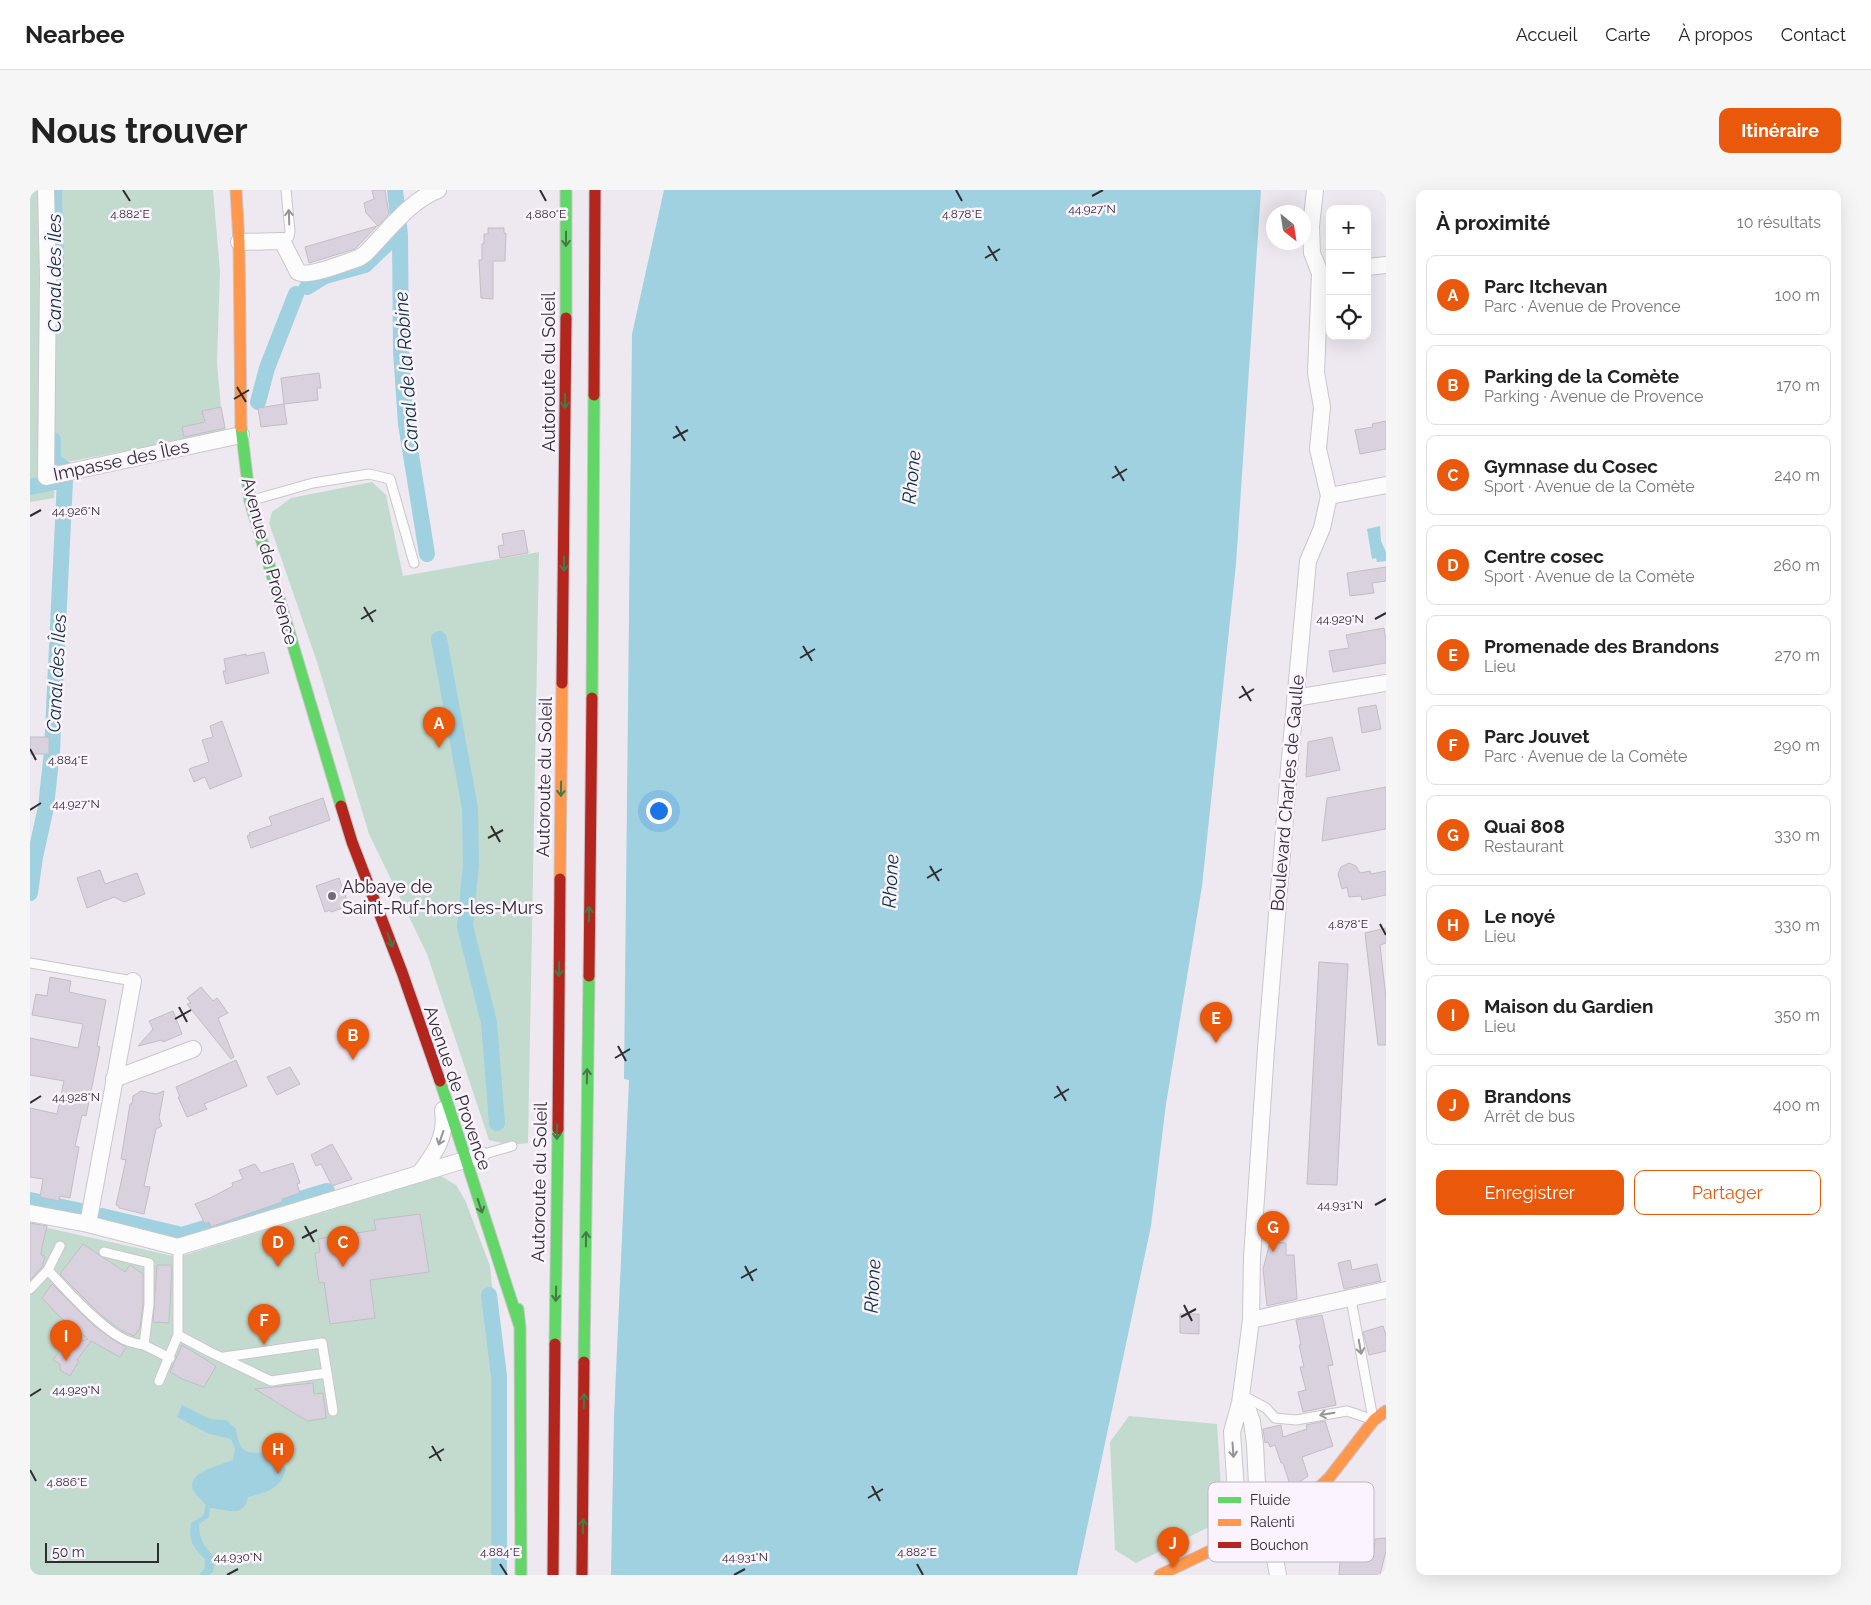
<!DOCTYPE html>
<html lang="fr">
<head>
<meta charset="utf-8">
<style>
  :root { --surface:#fff; --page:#f6f6f6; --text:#222; --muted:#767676; --line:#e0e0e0; --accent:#ea580c }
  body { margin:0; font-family:Raleway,sans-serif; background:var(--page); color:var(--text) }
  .controls { position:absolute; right:15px; top:15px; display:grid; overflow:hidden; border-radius:10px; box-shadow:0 5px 20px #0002 }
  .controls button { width:45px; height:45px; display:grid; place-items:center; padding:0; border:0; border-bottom:1px solid var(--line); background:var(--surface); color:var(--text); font:25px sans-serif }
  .compass { position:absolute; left:1236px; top:15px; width:45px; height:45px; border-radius:50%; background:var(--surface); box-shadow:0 5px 20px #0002; rotate:150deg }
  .scale { position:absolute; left:15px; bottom:12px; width:114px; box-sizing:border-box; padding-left:5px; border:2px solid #302c31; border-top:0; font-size:14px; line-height:18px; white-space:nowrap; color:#302c31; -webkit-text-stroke:4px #fbf3ff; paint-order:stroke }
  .you { position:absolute; left:628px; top:620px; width:18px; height:18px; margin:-12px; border:4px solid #fff; border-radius:50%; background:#1a73e8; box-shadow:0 0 0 8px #1a73e833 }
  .badge { display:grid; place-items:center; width:32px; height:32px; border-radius:50%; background:var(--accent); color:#fff; font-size:16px; font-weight:700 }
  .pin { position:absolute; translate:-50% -41px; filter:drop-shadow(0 1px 2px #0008) }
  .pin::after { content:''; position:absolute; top:26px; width:18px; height:15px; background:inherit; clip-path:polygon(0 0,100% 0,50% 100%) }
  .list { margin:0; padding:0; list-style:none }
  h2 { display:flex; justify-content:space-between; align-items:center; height:65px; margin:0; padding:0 20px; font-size:21px }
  h2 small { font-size:16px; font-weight:400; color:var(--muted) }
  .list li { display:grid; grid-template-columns:32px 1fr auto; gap:15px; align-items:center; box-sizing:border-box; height:80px; margin:0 10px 10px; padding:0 10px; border:1px solid var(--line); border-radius:10px }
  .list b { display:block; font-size:19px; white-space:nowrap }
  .list p { margin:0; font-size:16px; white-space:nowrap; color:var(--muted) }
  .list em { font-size:16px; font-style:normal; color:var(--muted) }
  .actions { display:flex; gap:10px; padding:15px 20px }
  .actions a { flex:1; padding:11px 0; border:1px solid var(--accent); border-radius:10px; text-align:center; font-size:18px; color:var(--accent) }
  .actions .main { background:var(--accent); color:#fff }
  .icon { flex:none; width:28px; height:28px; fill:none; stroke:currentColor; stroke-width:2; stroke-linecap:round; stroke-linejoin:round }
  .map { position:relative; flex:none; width:1356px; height:1385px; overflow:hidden; border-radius:10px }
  header { display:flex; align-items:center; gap:30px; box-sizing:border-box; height:70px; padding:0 25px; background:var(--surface); border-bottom:1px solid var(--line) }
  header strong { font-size:24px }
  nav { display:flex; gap:28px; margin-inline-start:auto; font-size:18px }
  .intro { display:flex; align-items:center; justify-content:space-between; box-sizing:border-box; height:120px; padding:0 30px }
  h1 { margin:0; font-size:35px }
  .button { padding:12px 22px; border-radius:10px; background:var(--accent); color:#fff; font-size:18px; font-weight:700 }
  main { display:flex; gap:30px; padding:0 30px }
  aside { flex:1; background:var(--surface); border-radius:10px; box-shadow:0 5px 20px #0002 }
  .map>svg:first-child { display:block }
  .green { fill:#c3dbce }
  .water { fill:#9fd1e0 }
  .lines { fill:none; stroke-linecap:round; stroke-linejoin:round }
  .canal { stroke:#9fd1e0; stroke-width:16 }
  .building { fill:#dad1de; stroke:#c2bec4 }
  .lane-casing { stroke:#cbc6cc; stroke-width:11 }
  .street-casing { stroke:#cbc6cc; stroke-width:18 }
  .fast-casing { stroke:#cbc6cc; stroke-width:13 }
  .slow-casing { stroke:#cbc6cc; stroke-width:13 }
  .jam-casing { stroke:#cbc6cc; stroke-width:13 }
  .lane { stroke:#fcfcfd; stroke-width:9 }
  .street { stroke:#fcfcfd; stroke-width:16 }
  .fast { stroke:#63d668; stroke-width:11 }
  .slow { stroke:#ff974d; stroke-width:11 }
  .jam { stroke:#b3261e; stroke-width:11 }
  .oneway { stroke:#969497 }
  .oneway2 { stroke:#47784a }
  .ticks { fill:none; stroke:#302c31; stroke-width:2 }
  .poi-dot { fill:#726e74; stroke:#fbf3ff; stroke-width:2 }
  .labels { text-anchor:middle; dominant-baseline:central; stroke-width:5; stroke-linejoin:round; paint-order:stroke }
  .street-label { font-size:18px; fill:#302c31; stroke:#fbf3ff }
  .poi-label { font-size:18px; fill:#302c31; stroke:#fbf3ff; text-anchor:start }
  .water-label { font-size:19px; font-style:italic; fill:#0e323a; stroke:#fbf3ff }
  .key { fill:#fbf3ff; stroke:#beb7c1; stroke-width:1 }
  .key-label { font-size:14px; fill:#302c31 }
  .ticks-label { font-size:12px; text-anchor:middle; fill:#302c31; stroke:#fbf3ff; stroke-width:5; stroke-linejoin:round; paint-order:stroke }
</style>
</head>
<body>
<header>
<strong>Nearbee</strong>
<nav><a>Accueil</a><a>Carte</a><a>À propos</a><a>Contact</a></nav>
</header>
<div class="intro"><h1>Nous trouver</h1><a class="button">Itinéraire</a></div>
<main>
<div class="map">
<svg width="1356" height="1385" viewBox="0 0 1356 1385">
  <rect width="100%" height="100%" fill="#eee8f0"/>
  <path class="green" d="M0,0H183L190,81L187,173L191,217L196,242L26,274L24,308L0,312Z
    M342,292L356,305L373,386L509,362L498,953L479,955L459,950L397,764L339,644L287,472L239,333L242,322L261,308Z
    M411,986L426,995L435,1010L460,1076L476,1234L477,1385H0V1034L148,1067Z
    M1099,1226L1187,1234L1193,1330L1106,1373L1085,1360L1080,1252Z"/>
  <path class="water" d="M634,0H1231L1206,374L1172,696L1136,914L1121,1036L1047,1385H581L584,1227L599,890L594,889L602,144Z
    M1350,336L1351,351L1356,362V371L1347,372L1346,368L1342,369L1337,339Z
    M152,1215L180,1229L196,1230L206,1239C211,1275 226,1257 250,1265L256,1280C249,1300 237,1302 218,1307C214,1329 197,1319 180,1318L179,1327L169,1334C169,1350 175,1357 185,1368L183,1382L179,1385H169L175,1378V1369C163,1358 158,1350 161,1333L173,1326L176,1315C172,1311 166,1305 163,1300C156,1282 191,1275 203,1270L205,1259L201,1249L177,1243L147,1227Z"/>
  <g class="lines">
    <path class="canal" d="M24,0L26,81
      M365,0L370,45L371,161L376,234L397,364
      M277,97L295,86L335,75L369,42
      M228,212L237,178L266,104
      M23,250V271L35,279
      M0,297L35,290
      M409,449L440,618L441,675L435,736L459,832L467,933
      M0,703L5,667L16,617L22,561L35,290
      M0,1010L51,1021
      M72,1026L152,1045L297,1001
      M459,1105L469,1186V1385"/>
  </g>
  <path class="building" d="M342,0H355L359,24L348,36L336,23L334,13L344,9Z
    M347,36L325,59L279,73L275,57Z
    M458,38H474V43H476L475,71H463V109L451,108L449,70H452V54L454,53V44H458Z
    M289,183L291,198H287L288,210L254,214L257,234L231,237L228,218L254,214L251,188Z
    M191,217L195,238L154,247L152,237L175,232L172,221Z
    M1356,231V259L1330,264L1325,240L1343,237L1342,234Z
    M494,340L498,363L470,368L468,356L474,355L472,344Z
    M1356,377V391L1342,393L1344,403L1320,406L1317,383Z
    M1354,438L1356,450V473L1303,482L1299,461L1319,458L1316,445Z
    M234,462L239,483L196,494L193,481H196L194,469L216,464V466Z
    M1346,515L1351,539L1332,543L1328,518Z
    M192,531L212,586L180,599L175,587L164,592L159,579L179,572L172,550L183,547L180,536Z
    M0,547H19V564H0Z
    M1302,547L1310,580L1276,587L1278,552Z
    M1356,597V639L1292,651L1297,608Z
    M293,608L300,630L221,658L217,646L220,645L219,643L242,635L239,627Z
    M1319,673L1326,676L1330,683L1340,681L1341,684L1356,681V705L1332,710L1331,706L1319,707L1317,697L1312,699L1308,684L1311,677Z
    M70,680L75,694L107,683L115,704L94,712L84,707L57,718L47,688Z
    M309,688L319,716L301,722L300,720L295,722L286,696Z
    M1356,738V753L1350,755L1356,808V855H1348L1335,743Z
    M1289,772L1318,774L1307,995L1277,994Z
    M20,787L41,791L39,802L76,810L67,856L70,857L56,926L52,925L45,956L49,957L40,1008L30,1006L29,1011L10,1007L13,989L0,987V918L27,924L34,891L0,885V848L48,858L53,834L2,825L6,804L17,806Z
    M171,797L183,811L187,808L198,823L188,828L204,867L201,869L157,814L161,813L157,808Z
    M143,821L152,844L133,852L132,850L108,856L123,839L119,831Z
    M206,870L217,896L174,914L177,919L157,927L148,907H150L146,897Z
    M260,877L270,894L247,905L237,887Z
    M111,901L126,904L134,901L129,928L132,936L126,939L114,996L120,997L114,1024L89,1018V1016L86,1015L96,970L91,969L100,914H102L103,906Z
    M302,954L322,989L302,996L291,974L286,976L281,965Z
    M263,973L270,993L267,994L270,1003L252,1009V1012L183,1036L181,1037L179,1032L175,1034L165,1014L180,1008L203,996L202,993L213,989L209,980L225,974L231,983Z
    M390,1024L399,1082L340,1090L345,1128L300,1134L294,1092L289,1093L285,1063L290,1062L288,1049L346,1040L344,1030Z
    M0,1033L17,1036L12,1057L11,1065L15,1066L12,1077L0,1090Z
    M1240,1052L1256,1053V1065H1264L1267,1109L1237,1116L1233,1079Z
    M53,1054L95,1082L100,1075L113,1084V1114L110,1138L104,1146L92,1141L71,1125L30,1084Z
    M1320,1070L1322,1080L1347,1074L1351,1091L1314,1099L1308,1073Z
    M127,1075H142L139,1133L123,1132Z
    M22,1094L63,1135L85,1151L96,1157L90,1167L61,1151L47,1170L49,1171L40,1186L30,1180V1174L23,1170L31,1158L58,1149L29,1126L12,1108Z
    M1150,1124H1169V1144L1150,1143Z
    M1292,1125L1303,1175L1298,1176L1306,1215L1273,1222L1268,1202L1276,1200L1270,1177H1274L1269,1155H1271L1266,1130Z
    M1353,1136L1356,1145V1161L1339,1165L1333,1142Z
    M152,1155L186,1176L174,1197L152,1189L140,1182Z
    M283,1193L284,1204L293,1203L296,1228L277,1231L225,1199Z
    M1295,1231L1303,1256L1272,1267L1278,1286L1261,1298L1253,1273H1251L1245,1255L1240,1257L1238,1252L1235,1253L1233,1239L1251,1235L1253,1247L1277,1239L1276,1235Z
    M1356,1348V1361L1350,1385H1309L1311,1359L1344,1361L1345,1349Z"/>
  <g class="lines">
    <g class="lane-casing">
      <path id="lane" d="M252,51L259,47L260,41L256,0
        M223,310L283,293L339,284L360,289L384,373
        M0,773L103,791
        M451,965L482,956
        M30,1056L18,1080C36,1100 74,1142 98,1151C103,1153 109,1154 114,1155
        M74,1062L119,1073V1114L114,1155L140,1168
        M0,1099L18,1080
        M1321,1109L1343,1229
        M148,1145L178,1161L241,1191L297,1183L303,1221
        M194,1167L292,1153L297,1183
        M129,1191L148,1145V1057
        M1214,1206L1236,1218L1245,1228L1266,1230L1317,1221L1344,1230"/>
    </g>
    <g class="street-casing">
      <path id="street" d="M16,0L18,87L16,287L211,245
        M209,52L252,51L268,82C278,88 316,72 329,68L335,64C357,42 379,11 408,0
        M1337,77L1356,75
        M1299,306L1356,295
        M1265,508L1356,493
        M84,889L163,859
        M390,983C405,963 417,946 413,920
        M0,1023L58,1034L148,1057L451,965
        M58,1034L103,791
        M1221,1130L1356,1100
        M1210,1213L1216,1214L1222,1232L1225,1254L1228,1316L1240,1342L1248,1385
        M1209,1347L1202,1242L1210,1213L1221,1130L1222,1068L1236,859L1259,579L1278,371L1292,338L1299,306L1288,259L1292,217L1286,183L1290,83L1282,63L1281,36L1285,0"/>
    </g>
    <g class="fast-casing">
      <path id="fast" d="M536,128V0
        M211,237L220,311L311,616
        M562,508L564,205
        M410,891C438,973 463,1055 490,1137
        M488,1119L490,1137L491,1385
        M525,1154L528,939
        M554,1172L559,786"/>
    </g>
    <g class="slow-casing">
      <path id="slow" d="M206,0L209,52L211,237
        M530,689L532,493
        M1130,1385L1236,1334L1276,1310L1299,1288L1344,1230L1356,1221"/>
    </g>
    <g class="jam-casing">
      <path id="jam" d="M564,205L565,0
        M532,493L536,128
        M311,616L322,652L372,782L410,891
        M559,786L562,508
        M528,939L530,689
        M523,1385L525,1154
        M552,1385L554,1172"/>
    </g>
    <use href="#lane" class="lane"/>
    <use href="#street" class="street"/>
    <use href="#fast" class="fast"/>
    <use href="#slow" class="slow"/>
    <use href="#jam" class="jam"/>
  </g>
  <defs><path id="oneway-shaft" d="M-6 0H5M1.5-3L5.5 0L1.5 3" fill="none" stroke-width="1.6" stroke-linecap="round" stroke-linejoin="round" transform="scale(1.25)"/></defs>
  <g class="oneway">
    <use href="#oneway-shaft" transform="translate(259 27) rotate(-92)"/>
    <use href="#oneway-shaft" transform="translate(411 948) rotate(109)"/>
    <use href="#oneway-shaft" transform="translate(1330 1157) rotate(80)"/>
    <use href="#oneway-shaft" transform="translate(1297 1224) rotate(170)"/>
    <use href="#oneway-shaft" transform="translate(1203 1260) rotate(86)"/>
  </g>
  <g class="oneway2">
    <use href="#oneway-shaft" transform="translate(536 49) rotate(90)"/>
    <use href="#oneway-shaft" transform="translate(535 211) rotate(91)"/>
    <use href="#oneway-shaft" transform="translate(534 374) rotate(91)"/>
    <use href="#oneway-shaft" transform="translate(531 599) rotate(91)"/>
    <use href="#oneway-shaft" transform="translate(559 724) rotate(-89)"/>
    <use href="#oneway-shaft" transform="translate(360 750) rotate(69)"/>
    <use href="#oneway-shaft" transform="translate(529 779) rotate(91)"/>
    <use href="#oneway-shaft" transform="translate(557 886) rotate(-89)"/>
    <use href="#oneway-shaft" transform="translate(527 942) rotate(91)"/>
    <use href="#oneway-shaft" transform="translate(450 1016) rotate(72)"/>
    <use href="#oneway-shaft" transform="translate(556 1049) rotate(-89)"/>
    <use href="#oneway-shaft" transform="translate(526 1104) rotate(91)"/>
    <use href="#oneway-shaft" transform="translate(554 1211) rotate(-89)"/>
    <use href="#oneway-shaft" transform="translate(553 1336) rotate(-89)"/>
  </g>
  <path class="ticks" d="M93,0L100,11M510,0L516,11M926,0L932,11M1062,6L1073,0M958,56L967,71M955,68L970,59M207,197L216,212M204,209L219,200M646,236L655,251M643,248L658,240M1085,276L1094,291M1082,288L1097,279M0,326L11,320M334,417L343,432M331,429L346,420M1345,429L1356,423M773,456L782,471M770,468L785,459M1212,496L1221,511M1209,508L1224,499M0,559L6,570M0,620L11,613M461,636L470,652M458,648L473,640M900,676L909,691M897,688L912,679M1350,734L1356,745M149,817L157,832M145,829L161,820M588,856L596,871M585,868L600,859M1027,896L1036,911M1024,908L1039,899M0,913L11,906M1345,1015L1356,1009M275,1036L284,1052M272,1048L287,1040M715,1076L723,1091M711,1088L727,1079M1154,1115L1162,1131M1151,1127L1166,1119M0,1206L11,1199M402,1256L411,1271M399,1268L414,1259M0,1280L6,1291M842,1296L850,1311M838,1308L853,1299M470,1374L477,1385M887,1374L893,1385M197,1385L208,1379M704,1385L715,1379"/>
  <circle class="poi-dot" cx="302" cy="706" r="5"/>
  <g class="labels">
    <g class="street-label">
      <text transform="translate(518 182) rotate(-90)">Autoroute du Soleil</text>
      <text transform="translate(91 270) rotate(-12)">Impasse des Îles</text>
      <text transform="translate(240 371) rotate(75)">Avenue de Provence</text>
      <text transform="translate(514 587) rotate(-89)">Autoroute du Soleil</text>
      <text transform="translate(1257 603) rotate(-85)">Boulevard Charles de Gaulle</text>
      <text transform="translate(428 898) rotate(71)">Avenue de Provence</text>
      <text transform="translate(509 992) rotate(-89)">Autoroute du Soleil</text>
    </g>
    <g class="poi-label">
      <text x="312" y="696">Abbaye de<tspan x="312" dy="21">Saint-Ruf-hors-les-Murs</tspan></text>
    </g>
    <g class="water-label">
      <text transform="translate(24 83) rotate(-90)">Canal des Îles</text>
      <text transform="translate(376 182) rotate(-94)">Canal de la Robine</text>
      <text transform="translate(881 287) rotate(-84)">Rhone</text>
      <text transform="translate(26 483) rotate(-87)">Canal des Îles</text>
      <text transform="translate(860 691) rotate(-87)">Rhone</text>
      <text transform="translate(842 1096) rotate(-87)">Rhone</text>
    </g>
  </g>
  <rect x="1178" y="1292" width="166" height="80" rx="8" class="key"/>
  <rect x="1188" y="1307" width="23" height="6" fill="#63d668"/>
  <rect x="1188" y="1329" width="23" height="7" fill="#ff974d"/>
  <rect x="1188" y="1352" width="23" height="6" fill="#b3261e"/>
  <g class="key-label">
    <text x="1220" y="1315">Fluide</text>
    <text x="1220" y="1337">Ralenti</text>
    <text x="1220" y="1360">Bouchon</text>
  </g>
  <g class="ticks-label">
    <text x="1062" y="23">44.927°N</text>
    <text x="932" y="28">4.878°E</text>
    <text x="100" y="28">4.882°E</text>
    <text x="516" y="28">4.880°E</text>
    <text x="46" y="325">44.926°N</text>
    <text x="1310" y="433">44.929°N</text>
    <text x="38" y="574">4.884°E</text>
    <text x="46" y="618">44.927°N</text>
    <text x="1318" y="738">4.878°E</text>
    <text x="46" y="911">44.928°N</text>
    <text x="1310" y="1019">44.931°N</text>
    <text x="46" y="1204">44.929°N</text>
    <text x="37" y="1296">4.886°E</text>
    <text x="470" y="1366">4.884°E</text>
    <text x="887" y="1366">4.882°E</text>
    <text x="208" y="1371">44.930°N</text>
    <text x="715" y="1371">44.931°N</text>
  </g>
</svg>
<div class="controls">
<button>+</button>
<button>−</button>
<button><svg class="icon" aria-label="locate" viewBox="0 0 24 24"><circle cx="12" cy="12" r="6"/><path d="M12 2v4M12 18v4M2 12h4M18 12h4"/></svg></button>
</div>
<svg class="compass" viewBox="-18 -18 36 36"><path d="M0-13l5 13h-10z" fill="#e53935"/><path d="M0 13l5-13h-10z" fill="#767676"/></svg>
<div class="scale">50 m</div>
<div class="you"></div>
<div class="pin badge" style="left:409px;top:558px">A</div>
<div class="pin badge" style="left:323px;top:870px">B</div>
<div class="pin badge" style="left:313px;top:1077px">C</div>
<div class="pin badge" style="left:248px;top:1077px">D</div>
<div class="pin badge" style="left:1186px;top:853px">E</div>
<div class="pin badge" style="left:234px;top:1155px">F</div>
<div class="pin badge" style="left:1243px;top:1062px">G</div>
<div class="pin badge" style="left:248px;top:1284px">H</div>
<div class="pin badge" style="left:36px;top:1171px">I</div>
<div class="pin badge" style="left:1143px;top:1378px">J</div>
</div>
<aside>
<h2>À proximité<small>10 résultats</small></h2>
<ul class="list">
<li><span class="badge">A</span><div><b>Parc Itchevan</b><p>Parc · Avenue de Provence</p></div><em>100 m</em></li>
<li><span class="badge">B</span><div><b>Parking de la Comète</b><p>Parking · Avenue de Provence</p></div><em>170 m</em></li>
<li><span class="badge">C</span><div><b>Gymnase du Cosec</b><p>Sport · Avenue de la Comète</p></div><em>240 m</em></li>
<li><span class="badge">D</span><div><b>Centre cosec</b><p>Sport · Avenue de la Comète</p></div><em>260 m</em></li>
<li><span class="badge">E</span><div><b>Promenade des Brandons</b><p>Lieu</p></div><em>270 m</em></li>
<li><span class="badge">F</span><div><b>Parc Jouvet</b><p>Parc · Avenue de la Comète</p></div><em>290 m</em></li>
<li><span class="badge">G</span><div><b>Quai 808</b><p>Restaurant</p></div><em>330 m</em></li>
<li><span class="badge">H</span><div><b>Le noyé</b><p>Lieu</p></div><em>330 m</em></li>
<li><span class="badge">I</span><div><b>Maison du Gardien</b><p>Lieu</p></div><em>350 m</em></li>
<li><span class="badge">J</span><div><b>Brandons</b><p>Arrêt de bus</p></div><em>400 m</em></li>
</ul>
<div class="actions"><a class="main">Enregistrer</a><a>Partager</a></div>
</aside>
</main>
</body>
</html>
